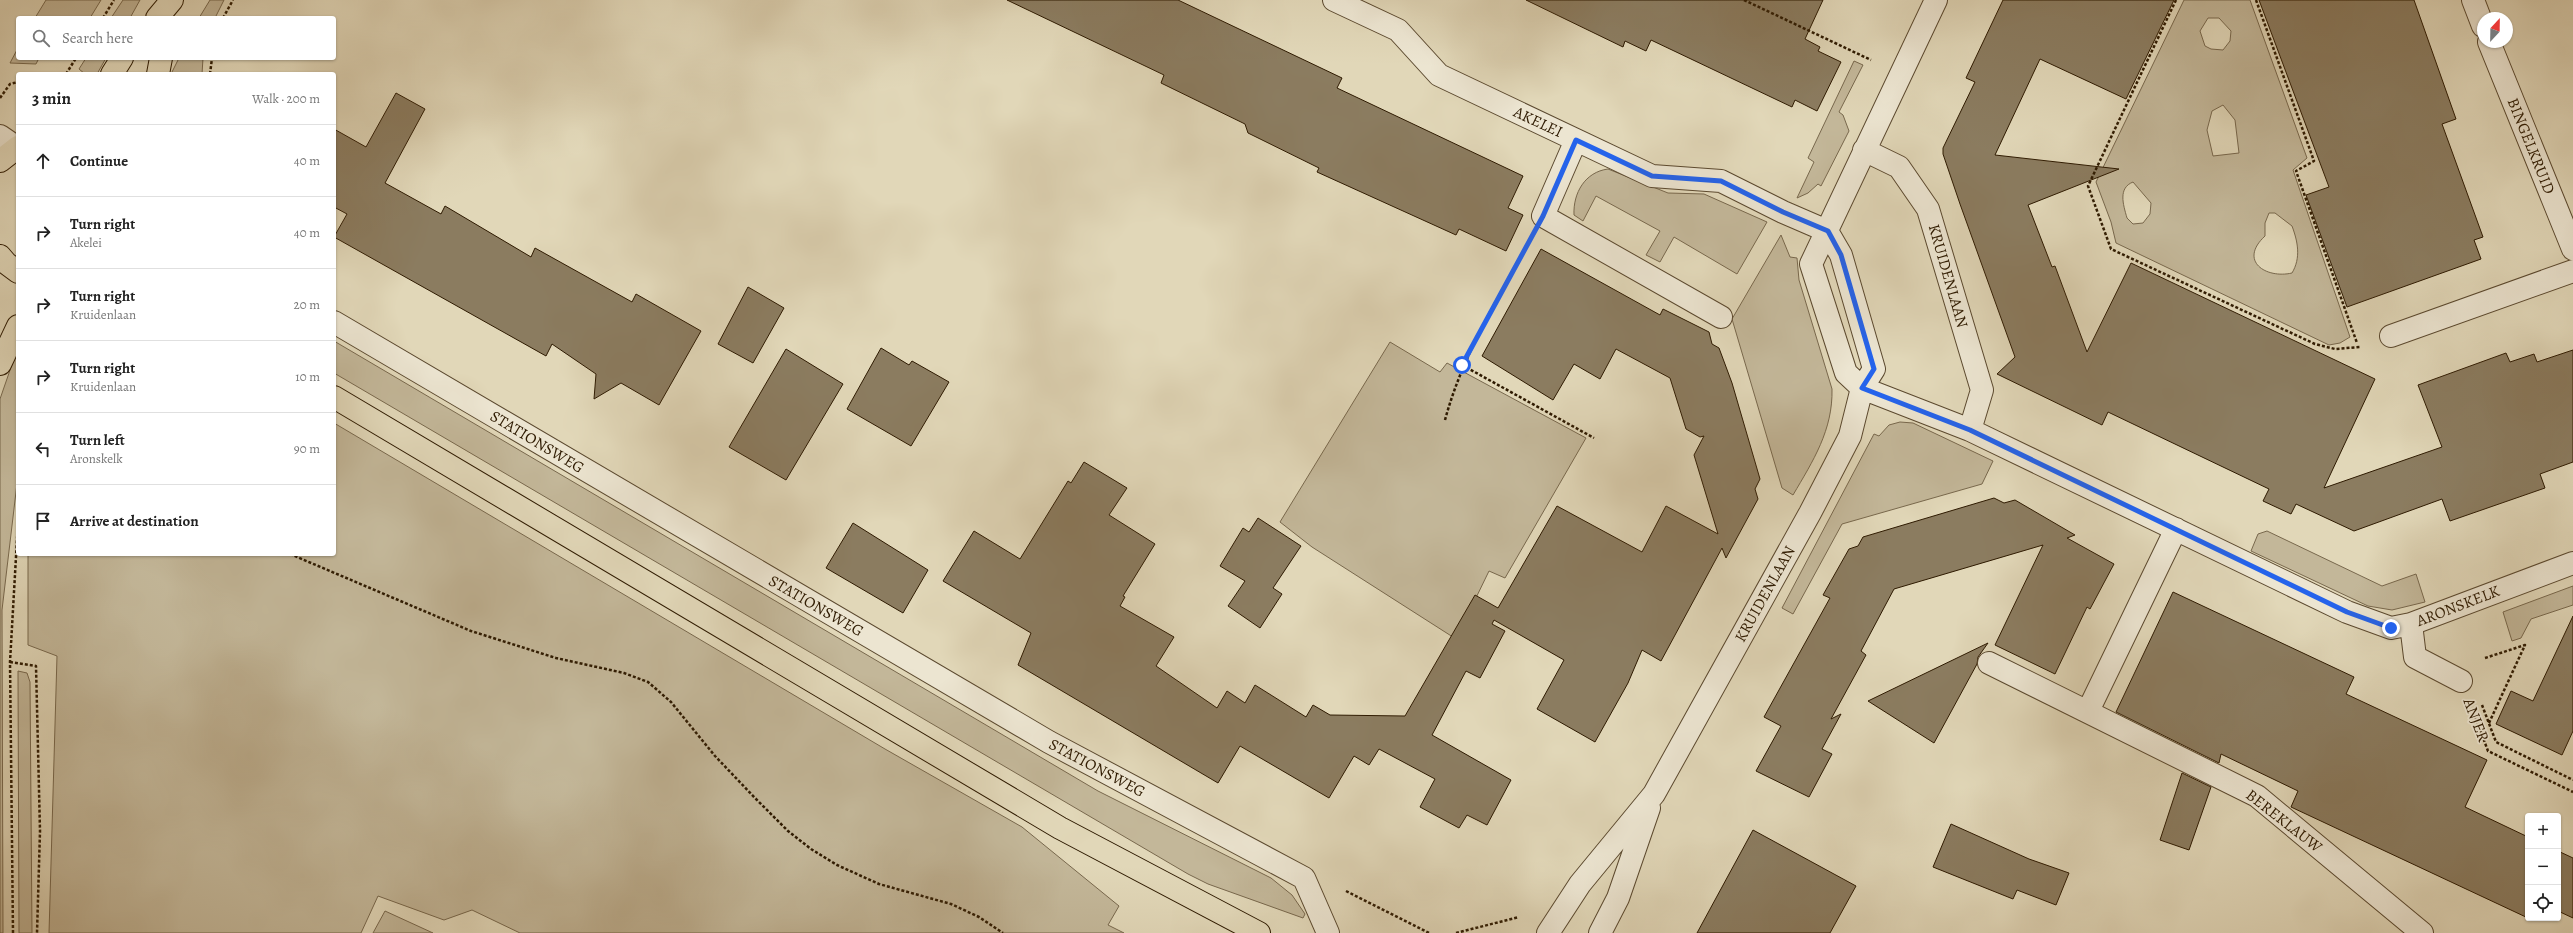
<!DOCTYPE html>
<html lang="en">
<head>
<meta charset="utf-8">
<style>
  :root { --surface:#fff; --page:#f6f6f6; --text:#222; --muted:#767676; --line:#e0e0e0 }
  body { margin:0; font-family:Alegreya,serif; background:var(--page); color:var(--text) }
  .controls { position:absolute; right:12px; bottom:12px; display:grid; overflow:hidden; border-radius:4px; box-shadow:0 1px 3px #0004 }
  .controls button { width:36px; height:36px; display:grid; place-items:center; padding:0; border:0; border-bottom:1px solid var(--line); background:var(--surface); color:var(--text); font:20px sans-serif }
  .compass { position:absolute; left:2477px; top:12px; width:36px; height:36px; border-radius:50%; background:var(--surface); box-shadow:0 1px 3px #0004; rotate:22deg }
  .stop { position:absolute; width:12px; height:12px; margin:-9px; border:3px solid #2563eb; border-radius:50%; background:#fff }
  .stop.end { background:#2563eb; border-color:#fff; box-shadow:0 1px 4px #0008 }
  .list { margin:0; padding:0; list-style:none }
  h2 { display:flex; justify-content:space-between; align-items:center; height:52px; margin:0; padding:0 16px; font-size:17px }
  h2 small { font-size:13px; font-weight:400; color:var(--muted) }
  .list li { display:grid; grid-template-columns:26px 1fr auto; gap:12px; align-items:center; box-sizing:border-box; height:72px; padding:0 16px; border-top:1px solid var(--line) }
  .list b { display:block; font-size:15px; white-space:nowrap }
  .list p { margin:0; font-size:13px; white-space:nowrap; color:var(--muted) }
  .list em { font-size:13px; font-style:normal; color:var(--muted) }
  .icon { flex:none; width:22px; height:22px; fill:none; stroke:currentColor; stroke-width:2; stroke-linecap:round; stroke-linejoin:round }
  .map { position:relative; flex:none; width:2573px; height:933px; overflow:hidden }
  .search { position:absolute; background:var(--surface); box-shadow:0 1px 3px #0004; left:16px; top:16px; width:320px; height:44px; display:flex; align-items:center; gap:10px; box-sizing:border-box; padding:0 14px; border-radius:4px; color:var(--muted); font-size:15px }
  .panel { position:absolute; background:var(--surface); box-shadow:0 1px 3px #0004; left:16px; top:72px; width:320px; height:484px; border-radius:4px }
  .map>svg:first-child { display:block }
  .green { fill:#c3b799; stroke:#78684d; fill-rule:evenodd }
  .building { fill:#8b7c60; stroke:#2e1a01 }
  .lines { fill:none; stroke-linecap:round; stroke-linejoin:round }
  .minor-casing { stroke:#5b492f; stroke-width:24 }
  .major-casing { stroke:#2e1a01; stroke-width:24 }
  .path { stroke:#2e1a01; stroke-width:2.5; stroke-dasharray:3 2; stroke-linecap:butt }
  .minor { stroke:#ece5d1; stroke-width:22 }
  .major { stroke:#e1d7b8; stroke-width:22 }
  .route { stroke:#2563eb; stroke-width:5 }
  .labels { text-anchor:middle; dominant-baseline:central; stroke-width:3.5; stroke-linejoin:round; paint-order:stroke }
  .street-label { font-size:16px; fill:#2e1a01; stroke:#ece5d1 }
</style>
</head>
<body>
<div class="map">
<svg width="2573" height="933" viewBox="0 0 2573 933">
  <rect width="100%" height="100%" fill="#e1d7b8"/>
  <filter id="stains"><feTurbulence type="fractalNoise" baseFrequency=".005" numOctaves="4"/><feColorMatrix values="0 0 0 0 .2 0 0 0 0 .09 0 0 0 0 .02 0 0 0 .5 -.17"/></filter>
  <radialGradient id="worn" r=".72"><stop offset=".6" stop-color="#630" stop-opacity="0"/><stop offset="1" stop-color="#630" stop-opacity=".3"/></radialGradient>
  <path class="green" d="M46,0H101L90,18H35Z
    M123,0H140L130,18H111Z
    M210,0H224L215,18H199Z
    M2184,0H2250L2307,158L2293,170L2350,337L2340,343L2329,345L2116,243L2111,222L2096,182ZM2208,18H2219L2231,31L2230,41L2223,50L2211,49L2205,46L2200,31ZM2223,105L2235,120L2239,153L2213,156L2207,130L2212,111ZM2133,182L2151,203L2150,214L2143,223L2133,224L2127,218C2123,204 2118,188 2133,182ZM2269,213H2275L2292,226C2298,242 2301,258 2292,273C2266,279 2238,261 2265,236V223Z
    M18,48V58H39L36,64L10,63Z
    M86,58H106L97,74H85L79,69Z
    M179,58H203L202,74H171Z
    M1854,61L1863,65L1839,112L1843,115L1849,131L1821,186L1818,184L1808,193L1797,198L1814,162L1808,158Z
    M1608,169L1668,193L1704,194L1767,222L1737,274L1674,237L1660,262L1646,255L1660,231L1596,196L1583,221L1574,215C1573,193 1585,172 1608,169Z
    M1781,235L1790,257L1797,258L1799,280L1832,389C1833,430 1813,461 1793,495L1782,488L1732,319Z
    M334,341L1098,791L1271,878L1292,895L1305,914L1303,918L1208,884L1188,874L334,373Z
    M1390,342L1440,372L1447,363L1586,438L1505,578L1489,571L1456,639L1312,547L1280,522Z
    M18,347V475L2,610L3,933H0V399Z
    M1900,422L1913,423L1993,461L1982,484L1842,524L1793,614L1782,608L1874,434L1879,436L1889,425Z
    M334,423L885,749L1022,827L1119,906L1108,925L1124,933H520L472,910L444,920L378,896L361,933H49L57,656L28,645V554H334Z
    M2267,531L2382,586L2416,574L2425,602L2392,610L2368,606L2251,551L2258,534Z
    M2573,586V605L2531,619L2521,638L2512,641L2503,612Z
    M18,671L27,673L30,682L32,933H19Z
    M385,911L433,933H373Z"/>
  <path class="building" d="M1007,0H1178L1342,78L1337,88L1523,176L1508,208L1523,215L1506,251L1459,229L1456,235L1317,172L1319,168L1248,133L1245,124L1161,83L1164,75Z
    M1526,0H1823L1805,39L1820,47L1818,51L1841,62L1817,111L1795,100L1792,107L1651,40L1646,51L1625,41L1623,47Z
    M2003,0H2174L2126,99L2040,59L1995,155L2119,169L2028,205L2052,267L2055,266L2087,352L2131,263L2375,379L2324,488L2442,447L2418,385L2506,353L2510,362L2534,354L2537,362L2573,350V462L2540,474L2545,488L2450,521L2442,499L2354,531L2296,504L2291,514L2263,501L2269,489L2108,412L2102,425L1997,374L2015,357L1960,204L1943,154V148L1975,82L1966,78Z
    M2259,0H2414L2456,119L2442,124L2483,237L2474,240L2481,259L2347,307L2306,195L2329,187Z
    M396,93L425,109L385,183L441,214L445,206L531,257L535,248L632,302L636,294L701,331L659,405L621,383L594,399L596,374L552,344L546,356L334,237L347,214L334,207V129L366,147Z
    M1541,249L1660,315L1663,309L1709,332L1712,344L1719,348L1732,383L1760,479L1755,489L1758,499L1726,558L1722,548L1661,661L1642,650L1628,683L1595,742L1537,709L1564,660L1494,620L1492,624L1505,631L1480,678L1466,671L1432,735L1511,780L1487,825L1467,815L1459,828L1420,807L1435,779L1379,749L1369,765L1354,756L1329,798L1240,746L1218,783L1018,665L1031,633L943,581L974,531L1020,559L1068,481L1071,483L1084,462L1127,488L1109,515L1155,544L1123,596L1125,597L1120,606L1174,637L1156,666L1217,708L1227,691L1245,703L1255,685L1306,717L1313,705L1330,715L1405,716L1475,595L1498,608L1557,506L1642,552L1666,506L1718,534L1694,455L1704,436L1700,437L1686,429L1670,378L1616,349L1600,379L1574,364L1553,400L1482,356Z
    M748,287L784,308L753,363L718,344Z
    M881,348L909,365L912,361L949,382L911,446L847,409Z
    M786,349L843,384L786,480L729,447Z
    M1994,498L2004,503L2015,500L2075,535L2067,538L2114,564L2090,609L2087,607L2055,674L1995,645L2043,545L1894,589L1861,651L1866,655L1831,719L1841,714L1822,749L1832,754L1809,797L1756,771L1781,726L1764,717L1830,598L1823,595L1849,549L1858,546L1863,537Z
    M1258,518L1301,546L1273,588L1282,594L1260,628L1228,606L1245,581L1220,566L1243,528L1249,532Z
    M853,523L928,570L903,613L826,568Z
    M2173,592L2354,677L2346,694L2487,760L2465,807L2528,837V918L2291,807L2298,791L2221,754L2219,763L2116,712Z
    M2573,616V731L2562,755L2496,724L2511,691L2533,701Z
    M1988,643L1978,657L1977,664L1934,743L1868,701Z
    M2182,773L2211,787L2189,850L2160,840Z
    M1951,824L2029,859L2069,873L2056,905L2017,890L2013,899L1933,867Z
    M1753,830L1856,886L1830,933H1697Z
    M2558,851L2573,858V918L2558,911Z"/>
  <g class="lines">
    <g class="minor-casing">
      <path id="minor" d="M1334,0L1398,30L1439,75L1652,176L1721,181L1783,212L1827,231
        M1936,0L1811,264L1846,373L1862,388L1970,430L2347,612L2391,628L2411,624L2573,563
        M2473,0L2483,26
        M2489,42L2573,249
        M0,136L16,147
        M1576,140L1543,216L1721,317
        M1864,150L1899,167L1928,209L1982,390L1970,430
        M334,322L1049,742L1304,878L1328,933
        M2391,336L2573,271
        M2411,624L2415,657L2461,681
        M1989,663L2257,796L2422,933
        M2088,711L2176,529
        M1548,933L1580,884L1654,794L1810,513L1850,436L1862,388L1874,369L1841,255L1827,231
        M1600,933L1618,898L1649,808"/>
    </g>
    <g class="major-casing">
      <path id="major" d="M157,18L172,0
        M112,74L122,58
        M158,74L161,58
        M0,161L18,147
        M0,256L6,263L18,272
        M0,364L18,326
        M334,397L1060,828L1259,933"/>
    </g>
    <path class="path" d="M1744,0L1871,60
      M2176,0L2088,186L2111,249L2315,344L2335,349L2360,347
      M2256,0L2314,161L2296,171L2357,343
      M103,18L114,0
      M223,18L233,0
      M66,74L76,58
      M210,74L212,58
      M0,98L10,84L18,82
      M1462,365L1594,438
      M1445,420C1462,357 1495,303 1527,246
      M290,554L471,631L556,658L624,673L648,682L671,702L715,756L755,798L788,831L811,849L837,865L879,884L951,904L979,917L1003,933
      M2485,658L2525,645L2489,723
      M10,662L36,666L40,831L37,933
      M2482,705L2496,742L2573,780
      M2473,711L2488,751L2573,792
      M1346,891L1429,933
      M13,933L10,662L18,522
      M1456,933L1519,917"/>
    <use href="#minor" class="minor"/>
    <use href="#major" class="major"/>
  </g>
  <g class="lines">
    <path class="route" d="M1462,365L1543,216L1576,140L1652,176L1721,181L1783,212L1828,231L1841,255L1874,369L1862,388L1970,430L2347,612L2391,628"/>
  </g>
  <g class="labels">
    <g class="street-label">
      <text transform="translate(1538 122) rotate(25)">AKELEI</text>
      <text transform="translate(2531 146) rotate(68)">BINGELKRUID</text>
      <text transform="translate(1948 276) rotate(74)">KRUIDENLAAN</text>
      <text transform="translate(537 442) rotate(31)">STATIONSWEG</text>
      <text transform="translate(1765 594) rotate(-61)">KRUIDENLAAN</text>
      <text transform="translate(816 606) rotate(30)">STATIONSWEG</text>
      <text transform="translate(2458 606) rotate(-21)">ARONSKELK</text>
      <text transform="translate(2476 720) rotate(69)">ANJER</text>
      <text transform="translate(1097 768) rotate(28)">STATIONSWEG</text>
      <text transform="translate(2284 821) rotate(38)">BEREKLAUW</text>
    </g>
  </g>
  <rect width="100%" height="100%" filter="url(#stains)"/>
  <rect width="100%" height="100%" fill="url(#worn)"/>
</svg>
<div class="controls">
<button>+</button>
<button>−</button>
<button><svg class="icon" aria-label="locate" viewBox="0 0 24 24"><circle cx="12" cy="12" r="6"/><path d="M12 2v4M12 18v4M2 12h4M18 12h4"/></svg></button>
</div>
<svg class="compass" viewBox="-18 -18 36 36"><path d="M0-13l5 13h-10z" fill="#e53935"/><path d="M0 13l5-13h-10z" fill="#767676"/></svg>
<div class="stop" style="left:1462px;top:365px"></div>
<div class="stop end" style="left:2391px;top:628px"></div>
<div class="search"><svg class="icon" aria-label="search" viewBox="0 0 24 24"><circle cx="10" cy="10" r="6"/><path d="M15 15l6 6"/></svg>Search here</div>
<section class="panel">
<h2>3 min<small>Walk · 200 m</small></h2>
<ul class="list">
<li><svg class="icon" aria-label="ahead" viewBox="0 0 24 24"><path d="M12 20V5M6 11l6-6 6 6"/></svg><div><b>Continue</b></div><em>40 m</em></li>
<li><svg class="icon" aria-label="right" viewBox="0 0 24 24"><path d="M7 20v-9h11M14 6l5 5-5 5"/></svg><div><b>Turn right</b><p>Akelei</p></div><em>40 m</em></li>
<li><svg class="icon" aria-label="right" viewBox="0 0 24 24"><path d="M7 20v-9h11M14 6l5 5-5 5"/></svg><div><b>Turn right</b><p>Kruidenlaan</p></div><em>20 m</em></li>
<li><svg class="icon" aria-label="right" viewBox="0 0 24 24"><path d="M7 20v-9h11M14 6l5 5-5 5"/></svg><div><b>Turn right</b><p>Kruidenlaan</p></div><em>10 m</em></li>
<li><svg class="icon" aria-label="left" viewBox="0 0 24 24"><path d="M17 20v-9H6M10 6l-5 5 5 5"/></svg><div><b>Turn left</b><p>Aronskelk</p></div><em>90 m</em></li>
<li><svg class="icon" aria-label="arrive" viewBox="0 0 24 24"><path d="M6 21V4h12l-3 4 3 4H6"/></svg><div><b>Arrive at destination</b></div></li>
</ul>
</section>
</div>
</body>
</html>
